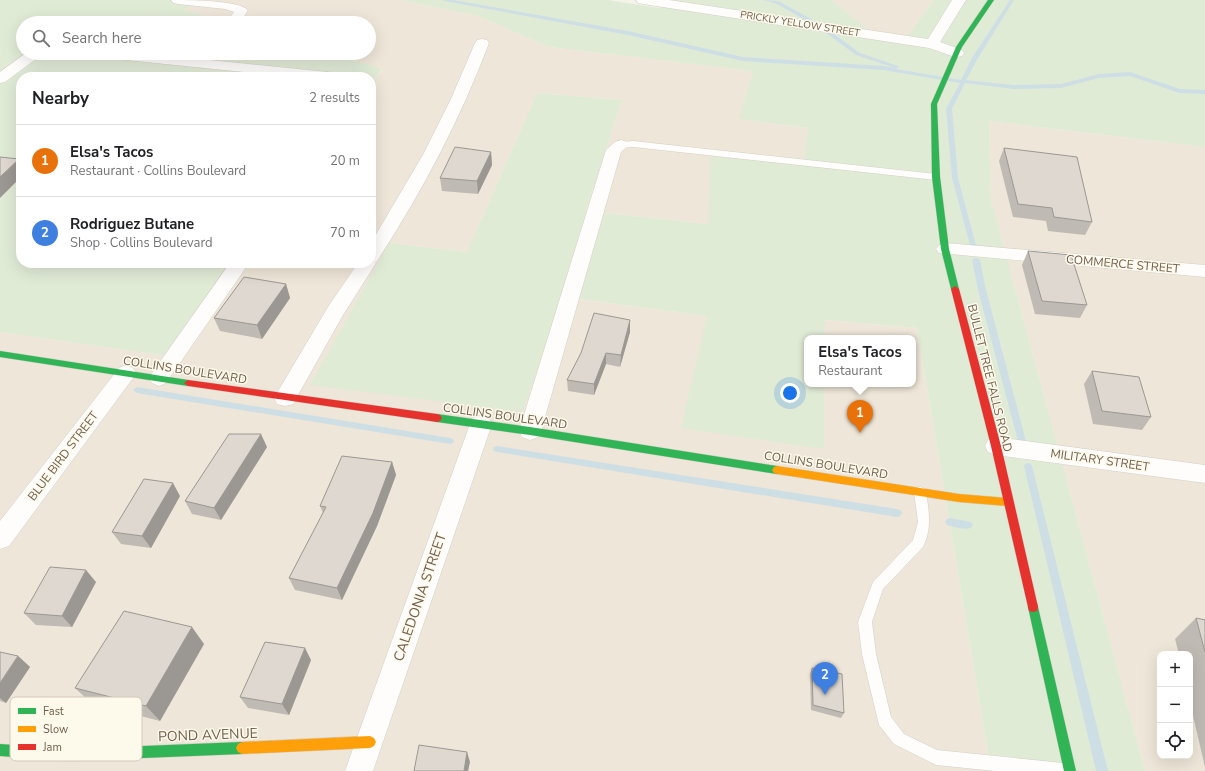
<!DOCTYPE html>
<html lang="en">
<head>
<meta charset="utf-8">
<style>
  :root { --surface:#fff; --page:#f2f2f2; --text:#202124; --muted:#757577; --line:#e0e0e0; --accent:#d93025 }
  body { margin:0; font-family:"Nunito Sans",sans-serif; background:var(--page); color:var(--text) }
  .controls { position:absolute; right:12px; bottom:12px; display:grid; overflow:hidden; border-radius:8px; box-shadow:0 4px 16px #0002 }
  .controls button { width:36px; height:36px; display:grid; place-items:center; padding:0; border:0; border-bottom:1px solid var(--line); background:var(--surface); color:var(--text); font:20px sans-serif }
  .you { position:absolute; left:790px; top:393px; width:14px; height:14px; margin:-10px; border:3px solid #fff; border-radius:50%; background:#1a73e8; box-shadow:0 0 0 6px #1a73e833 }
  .badge { display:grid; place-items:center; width:26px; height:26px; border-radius:50%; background:var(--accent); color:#fff; font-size:13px; font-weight:700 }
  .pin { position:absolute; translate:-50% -33px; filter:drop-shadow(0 1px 2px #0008) }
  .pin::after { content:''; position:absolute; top:21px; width:14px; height:12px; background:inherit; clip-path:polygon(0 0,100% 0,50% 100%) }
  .popup { position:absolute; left:804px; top:335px; width:112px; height:52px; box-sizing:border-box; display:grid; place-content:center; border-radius:8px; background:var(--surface); filter:drop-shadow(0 1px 3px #0005); font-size:13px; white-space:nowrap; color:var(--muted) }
  .popup b { font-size:15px; color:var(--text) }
  .popup::after { content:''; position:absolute; left:50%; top:100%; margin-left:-8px; border:8px solid transparent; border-top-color:var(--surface) }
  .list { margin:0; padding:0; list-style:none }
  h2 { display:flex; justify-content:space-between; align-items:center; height:52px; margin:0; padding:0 16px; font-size:17px }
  h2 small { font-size:13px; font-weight:400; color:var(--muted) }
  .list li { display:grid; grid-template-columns:26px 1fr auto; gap:12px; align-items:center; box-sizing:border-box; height:72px; padding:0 16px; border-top:1px solid var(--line) }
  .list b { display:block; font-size:15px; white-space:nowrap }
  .list p { margin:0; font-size:13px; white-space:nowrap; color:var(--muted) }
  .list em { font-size:13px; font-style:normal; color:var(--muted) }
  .icon { flex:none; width:22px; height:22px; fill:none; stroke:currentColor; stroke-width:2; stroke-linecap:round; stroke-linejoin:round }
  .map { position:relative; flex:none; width:1205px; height:771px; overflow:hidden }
  .search { position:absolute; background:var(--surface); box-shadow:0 4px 16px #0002; left:16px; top:16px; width:360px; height:44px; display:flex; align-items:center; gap:10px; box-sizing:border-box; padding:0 14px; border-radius:22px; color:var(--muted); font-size:15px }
  .panel { position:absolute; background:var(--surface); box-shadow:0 4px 16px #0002; left:16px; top:72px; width:360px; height:196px; border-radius:16px }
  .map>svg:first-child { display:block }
  .residential { fill:#eee6d8; fill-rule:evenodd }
  .green { fill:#e0ebd6 }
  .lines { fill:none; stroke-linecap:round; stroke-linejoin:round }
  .stream { fill:#cddfe4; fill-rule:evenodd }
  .lane-casing { stroke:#d4cfc7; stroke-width:1 }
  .street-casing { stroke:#d4cfc7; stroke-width:1 }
  .fast-casing { stroke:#d3cec5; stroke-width:1 }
  .slow-casing { stroke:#d3cec5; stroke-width:1 }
  .jam-casing { stroke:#d3cec5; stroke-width:1 }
  .lane { fill:#fefdfc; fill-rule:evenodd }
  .street { fill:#fefdfc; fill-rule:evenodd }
  .fast { fill:#30b455; fill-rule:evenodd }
  .slow { fill:#ff9f0a; fill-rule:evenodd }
  .jam { fill:#e5322d; fill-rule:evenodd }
  .wall { fill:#bfbab3 }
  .shaded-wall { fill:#9b9792 }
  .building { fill:#ded8d0; stroke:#9b9792 }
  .labels { text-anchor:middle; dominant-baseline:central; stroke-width:3; stroke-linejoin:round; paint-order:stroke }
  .far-street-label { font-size:10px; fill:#715e4d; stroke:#fdf9eb }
  .street-label { font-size:12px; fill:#715e4d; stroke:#fdf9eb }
  .near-street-label { font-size:14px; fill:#715e4d; stroke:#fdf9eb }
  .key { fill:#fdf9eb; stroke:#d3cabc; stroke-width:1 }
  .key-label { font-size:11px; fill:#715e4d }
</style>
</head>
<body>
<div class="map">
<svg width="1205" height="771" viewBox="0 0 1205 771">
  <rect width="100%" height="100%" fill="#f5f2ea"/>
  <path class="residential" d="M199,0H399L478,16L549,47L754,71L740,119L808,128L803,165L708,224L586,211L622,100L537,93L467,252L389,243L564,297L707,316L824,449V384H913V338H824V320L917,328L991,771H0V332L175,357L243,263H371V84L382,70L327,53H369V23H227L184,10Z
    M831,0H933L904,41L880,38Z
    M989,121L1205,147V771H1145L991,199ZM1160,654H1190V756H1160Z"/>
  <path class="green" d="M0,0H199L184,10L227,23H23V53H327L382,69L371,84V77H21V263H243L175,357L0,332Z
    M399,0H608L659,8L658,0H831L880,38L904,41L933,0H1205V147L989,121L991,199L1145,771H991L917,328L825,320L824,338H807V384H824V449L681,428L707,316L564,297L522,412L310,385L389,243L467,252L537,93L622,100L586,211L708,224L711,154L803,165L808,128L739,119L753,71L549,47L478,16Z"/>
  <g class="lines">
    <path class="stream" d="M443,0H453L628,31L743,57L883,66L895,68L856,55L818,27L775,3L762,0L778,1L822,25L860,53L898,66L899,67L896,69L961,80L972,58L1010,0H1014L978,58L966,80L1013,85L1061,84L1099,74L1130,72L1180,89L1205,90V94L1179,93L1130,76L1099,78L1061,88L1013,89L965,83L952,109L958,178L976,245L973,247L970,245L952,178L946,109L960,83L883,70L743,61L628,35L445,1Z
      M974,258H978L980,260L986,290L1026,441L1025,443H1019L1018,441L978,290L972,260Z
      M137,387L450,438L453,439L454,441L453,443L450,444L137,393L133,390Z
      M497,446L897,509L900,510L902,513L900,516L897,517L497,452L494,451L493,449L494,447Z
      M1028,463L1031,464L1032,466L1108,771H1096L1024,466L1025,464Z
      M950,518L971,522L973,525L971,528C964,530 954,527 947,525L945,522L947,519Z"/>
    <g class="lane-casing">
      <path id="lane" d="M633,141L936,174L940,177L936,180L633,147L621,148L617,145L621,142Z
        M920,487L924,488L926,492C929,511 932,529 923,547L883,589L872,622L876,654L891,717L904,734L937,750L1063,763L1068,766L1071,771H995L936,765L894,744L879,725L862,654L858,622L873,582L913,540L918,522L914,492L916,488Z"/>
    </g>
    <g class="street-casing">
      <path id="street" d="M171,0C187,0 238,0 248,10L240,23H226L234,12L225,9L178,4L173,3Z
        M636,0H669L928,39L952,0H966L940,42L962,50L964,53L962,56L957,57L952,56L929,48L643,4L638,3Z
        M482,39L487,40L489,43C460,120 422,192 377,261L375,262L376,263L343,315L293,404L285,406L277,404L274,398L328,307L358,263H371V243L424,153L451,99L475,43L477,40Z
        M26,53H44L5,82L0,83V72Z
        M90,53H140L337,73L342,74L344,77H293L97,57L92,56Z
        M621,140L627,142L629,145L621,152L541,431L538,437L530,440L522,437L519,431L606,150L615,142Z
        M945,243L1205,265V277L939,253L936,249L939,245Z
        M230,263H249L166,383L159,386L152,383L149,378L152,373Z
        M126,365L133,368L136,373L133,378L9,546L0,549V521L119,368Z
        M481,416L489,418L492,424L373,771H345L470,424L473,418Z
        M996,437L1205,465V483L996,455L988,452L985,446L988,440Z"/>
    </g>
    <g class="fast-casing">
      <path id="fast" d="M988,0H994L962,47L937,104L940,177L949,249L959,289L955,292L951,289L941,249L932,177L931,104L956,47Z
        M0,351L188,380L192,383L188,386L0,357Z
        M437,414L530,427L777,466L780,467L782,470L780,473L777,474L530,435L437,422L434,421L432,418L434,415Z
        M1033,602L1037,603L1038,607L1076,771H1064L1028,607L1029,603Z
        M242,742L246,744L248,748L246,752L242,754L69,761L0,756V744L69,749Z"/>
    </g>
    <g class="slow-casing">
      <path id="slow" d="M777,466L959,494L1007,498L1011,499L1012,502L1011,505L1007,506L959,502L777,474L774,473L772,470L774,467Z
        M370,736L374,738L376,742L374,746L370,748L242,754L238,752L236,748L238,744L242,742Z"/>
    </g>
    <g class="jam-casing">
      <path id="jam" d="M955,286L959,289L1001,446L1038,607L1037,611L1033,612L1029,611L1028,607L991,446L951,289Z
        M188,380L437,414L440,415L442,418L440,421L437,422L188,386L184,383Z"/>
    </g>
    <use href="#lane" class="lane"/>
    <use href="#street" class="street"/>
    <use href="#fast" class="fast"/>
    <use href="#slow" class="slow"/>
    <use href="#jam" class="jam"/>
  </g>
  <path class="wall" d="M1004,148L1092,222L1085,235L1048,231L1046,221L1013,217L999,161Z
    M491,152L492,165L478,194L442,191L440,178Z
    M1028,251L1087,305L1080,318L1035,314L1022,265Z
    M286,284L290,298L262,339L220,331L214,318Z
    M630,332L620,367L606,364L594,395L568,391L567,380Z
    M1092,371L1151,417L1142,430L1093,424L1084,384Z
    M267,447L221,520L192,514L185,501Z
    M392,462L396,475L377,526L342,600L295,590L289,578L323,513L320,506Z
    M180,496L151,548L121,544L112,532Z
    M96,582L72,627L36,625L24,613Z
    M1196,618L1205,620V767L1190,703V654H1179L1175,639Z
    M204,644L160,721L91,703L75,688Z
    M0,652L18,656L30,667L6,703L0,701Z
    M311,660L289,715L248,708L240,697Z
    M812,668L844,713L841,718L811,710L810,674Z"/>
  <path class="shaded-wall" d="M491,152L492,165L478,194L477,181Z
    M19,159L21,164V177L0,198V177Z
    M286,284L290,298L262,339L257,325Z
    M630,320V332L620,367L621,355Z
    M606,353V364L594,395V384Z
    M261,434L267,447L221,520L214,508Z
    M392,462L396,475L377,526L342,600L337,588Z
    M173,483L180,496L151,548L142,536Z
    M86,570L96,582L72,627L62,616Z
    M192,627L204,644L160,721L146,706Z
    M305,648L311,660L289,715L282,704Z
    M18,656L30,667L6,703L0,698V683Z
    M467,752L470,762L468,771H464Z"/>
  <path class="building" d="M455,147L491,152L477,181L440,178Z
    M1004,148L1077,157L1092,222L1054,217L1052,208L1018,204Z
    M0,157L19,159L0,177Z
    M1028,251L1071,255L1087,305L1042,301Z
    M244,277L286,284L257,325L214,318Z
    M594,313L630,320L621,355L606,353L594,384L567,380L581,353Z
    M1092,371L1139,377L1151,417L1102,411Z
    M229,434H261L214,508L185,501Z
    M342,456L392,462L373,513L337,588L289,578L326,507L320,506Z
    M144,479L173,483L142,536L112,532Z
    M50,567L86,570L62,616L24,613Z
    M124,611L192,627L146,706L75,688Z
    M1196,618L1205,620V652Z
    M265,642L305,648L282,704L240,697Z
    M0,652L18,656L0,683Z
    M812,668L842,674L844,713L813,705Z
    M419,745L467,752L464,771H414Z"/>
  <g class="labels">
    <g class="far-street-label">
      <text transform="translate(800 24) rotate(9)">PRICKLY YELLOW STREET</text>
    </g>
    <g class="street-label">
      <text transform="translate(1123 264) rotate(5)">COMMERCE STREET</text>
      <text transform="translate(185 370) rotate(9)">COLLINS BOULEVARD</text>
      <text transform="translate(990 378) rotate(76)">BULLET TREE FALLS ROAD</text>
      <text transform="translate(505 416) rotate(8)">COLLINS BOULEVARD</text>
      <text transform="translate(63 456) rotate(-53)">BLUE BIRD STREET</text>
      <text transform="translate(1100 460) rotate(8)">MILITARY STREET</text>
      <text transform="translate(826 465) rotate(9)">COLLINS BOULEVARD</text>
    </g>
    <g class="near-street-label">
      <text transform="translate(420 597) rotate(-71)">CALEDONIA STREET</text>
      <text transform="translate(208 735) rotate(-2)">POND AVENUE</text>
    </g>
  </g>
  <rect x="10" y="697" width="132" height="64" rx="6" class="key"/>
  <rect x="18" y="708" width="18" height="6" fill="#30b455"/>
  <rect x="18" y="726" width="18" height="6" fill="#ff9f0a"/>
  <rect x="18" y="744" width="18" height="6" fill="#e5322d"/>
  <g class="key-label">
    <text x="43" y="715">Fast</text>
    <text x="43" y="733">Slow</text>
    <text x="43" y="751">Jam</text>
  </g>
</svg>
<div class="controls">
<button>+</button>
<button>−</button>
<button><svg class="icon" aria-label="locate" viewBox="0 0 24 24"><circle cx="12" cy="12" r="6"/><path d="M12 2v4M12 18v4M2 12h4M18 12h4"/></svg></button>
</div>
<div class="you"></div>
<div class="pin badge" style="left:860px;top:433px;background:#e8710a">1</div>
<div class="popup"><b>Elsa's Tacos</b>Restaurant</div>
<div class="pin badge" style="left:825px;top:695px;background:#3f7fe0">2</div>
<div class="search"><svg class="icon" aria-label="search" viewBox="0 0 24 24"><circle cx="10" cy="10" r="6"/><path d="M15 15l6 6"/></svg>Search here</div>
<section class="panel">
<h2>Nearby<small>2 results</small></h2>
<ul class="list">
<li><span class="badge" style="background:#e8710a">1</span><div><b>Elsa's Tacos</b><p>Restaurant · Collins Boulevard</p></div><em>20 m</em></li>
<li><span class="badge" style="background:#3f7fe0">2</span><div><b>Rodriguez Butane</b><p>Shop · Collins Boulevard</p></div><em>70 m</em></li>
</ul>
</section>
</div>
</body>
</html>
